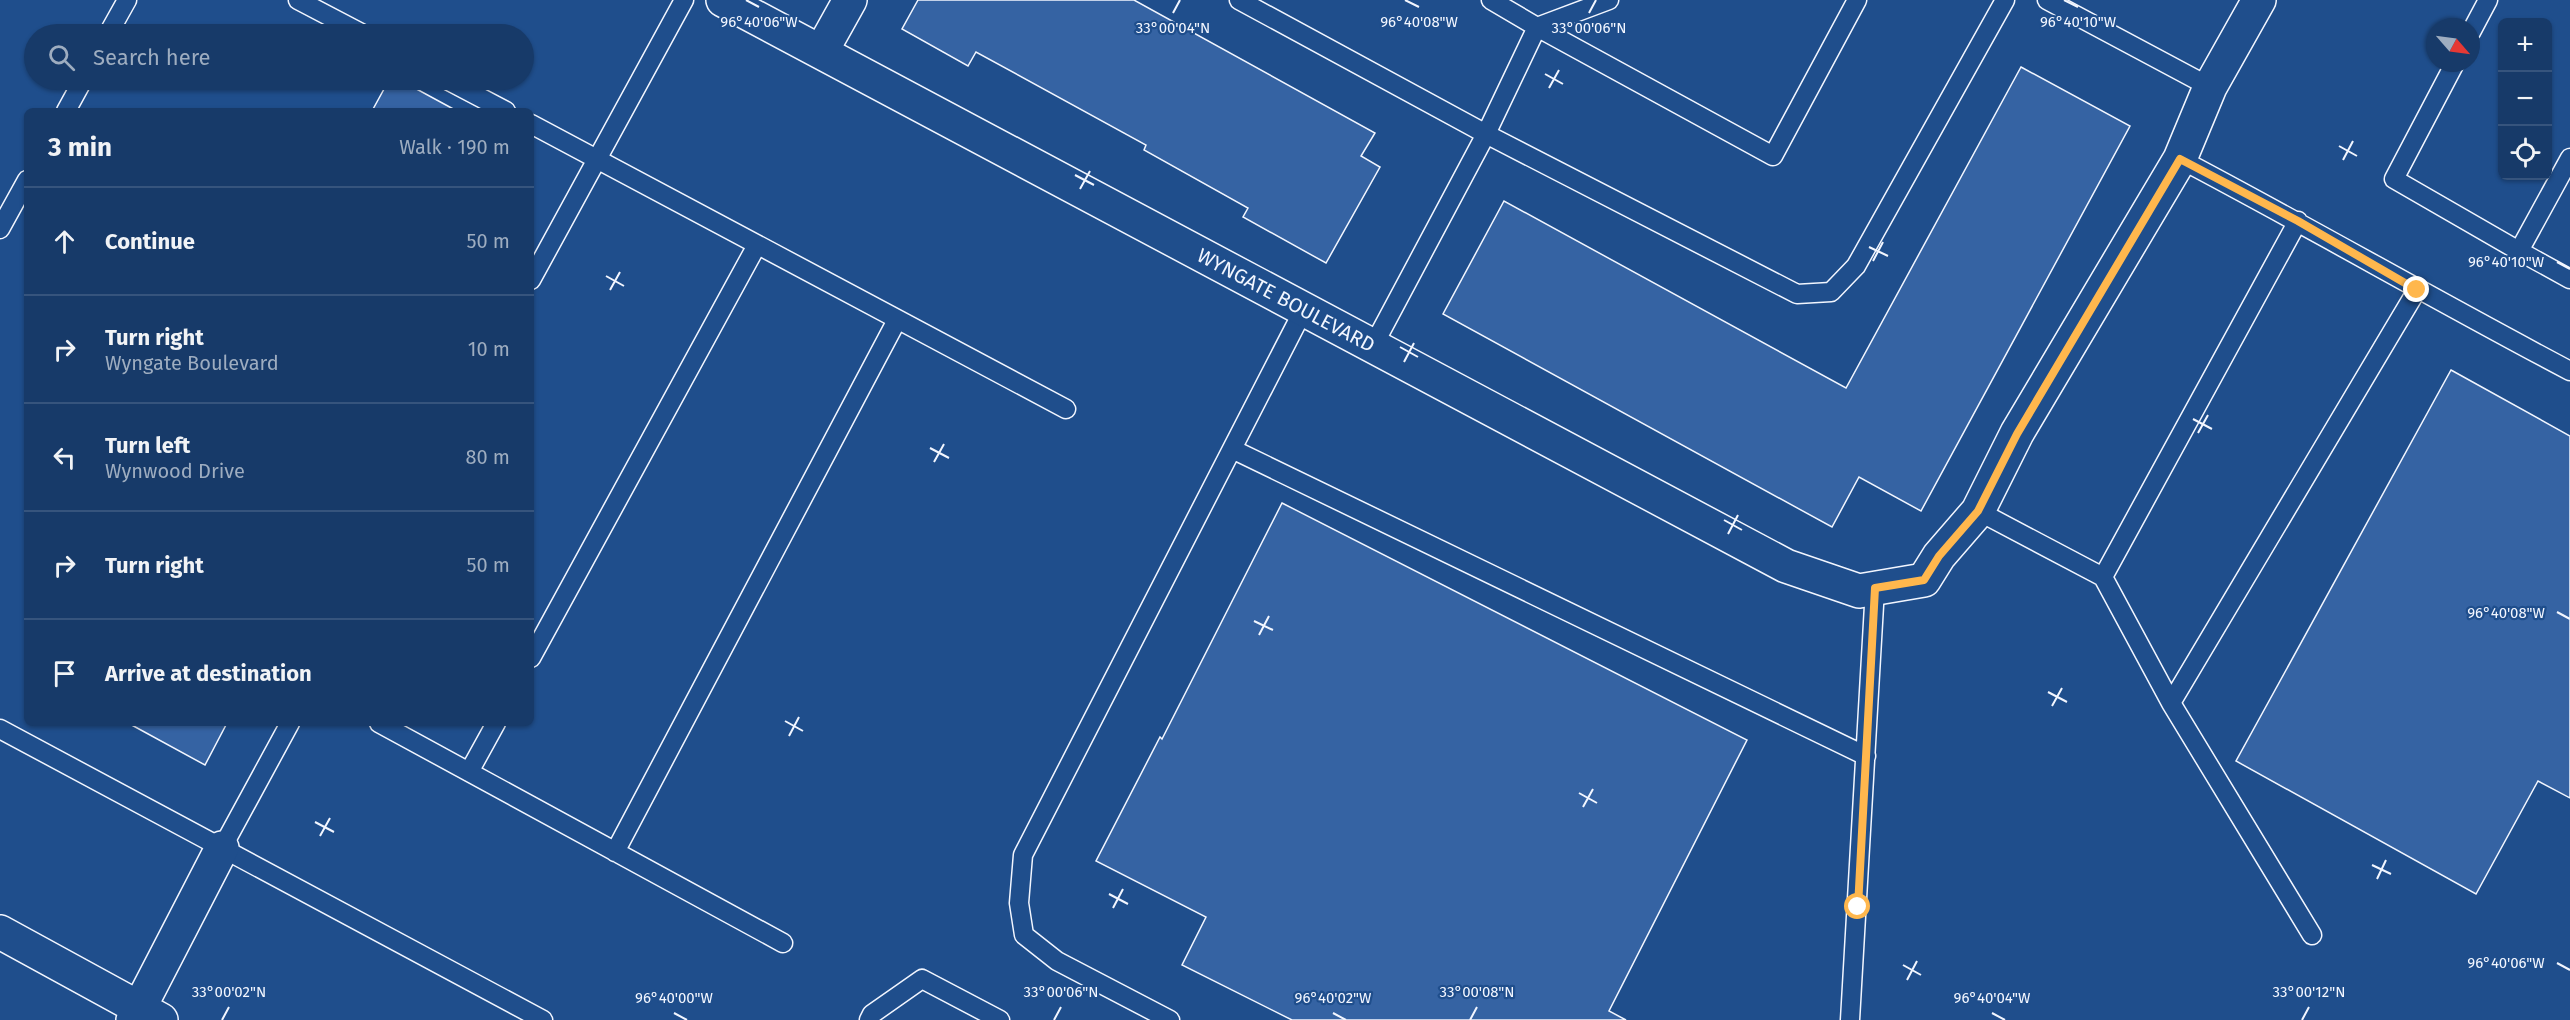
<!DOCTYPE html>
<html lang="en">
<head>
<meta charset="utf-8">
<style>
  :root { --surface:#173a69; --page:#244571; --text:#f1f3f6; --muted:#9eadc0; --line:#36547d }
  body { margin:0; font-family:"Fira Sans",sans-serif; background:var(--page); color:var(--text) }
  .controls { position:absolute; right:18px; top:18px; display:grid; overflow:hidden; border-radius:9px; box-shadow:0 2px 4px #0004 }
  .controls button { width:54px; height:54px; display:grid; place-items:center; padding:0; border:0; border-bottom:2px solid var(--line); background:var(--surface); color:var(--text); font:30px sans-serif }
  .compass { position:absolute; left:2426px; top:18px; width:54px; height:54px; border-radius:50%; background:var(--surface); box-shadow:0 2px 4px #0004; rotate:118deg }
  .stop { position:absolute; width:18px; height:18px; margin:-14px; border:4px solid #ffb74d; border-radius:50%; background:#fff }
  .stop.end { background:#ffb74d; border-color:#fff; box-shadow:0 2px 6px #0008 }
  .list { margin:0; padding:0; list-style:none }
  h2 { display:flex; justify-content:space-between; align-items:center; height:78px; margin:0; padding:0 24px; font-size:26px }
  h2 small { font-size:20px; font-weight:400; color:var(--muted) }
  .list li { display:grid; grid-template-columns:39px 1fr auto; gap:18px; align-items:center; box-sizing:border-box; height:108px; padding:0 24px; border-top:2px solid var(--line) }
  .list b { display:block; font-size:22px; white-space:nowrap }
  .list p { margin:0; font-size:20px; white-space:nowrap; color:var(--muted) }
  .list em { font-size:20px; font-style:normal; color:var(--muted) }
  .icon { flex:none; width:33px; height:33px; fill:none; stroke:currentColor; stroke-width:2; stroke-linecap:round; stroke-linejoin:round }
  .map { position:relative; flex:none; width:2570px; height:1020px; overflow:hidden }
  .search { position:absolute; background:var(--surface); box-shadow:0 2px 4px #0004; left:24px; top:24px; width:510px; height:66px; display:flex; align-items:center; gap:15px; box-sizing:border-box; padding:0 21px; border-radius:33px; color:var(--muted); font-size:22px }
  .panel { position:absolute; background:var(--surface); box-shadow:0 2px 4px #0004; left:24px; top:108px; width:510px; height:618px; border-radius:9px }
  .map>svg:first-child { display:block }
  .building { fill:#3563a3; stroke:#f2f6ff; stroke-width:1.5 }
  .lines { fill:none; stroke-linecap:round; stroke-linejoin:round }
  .lane-casing { stroke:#f2f6ff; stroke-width:21 }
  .street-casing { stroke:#f2f6ff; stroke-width:36 }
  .lane { stroke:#1f4e8c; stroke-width:18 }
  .street { stroke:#1f4e8c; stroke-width:33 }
  .route { stroke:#ffb74d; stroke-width:8 }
  .ticks { fill:none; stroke:#f2f6ff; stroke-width:2 }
  .labels { text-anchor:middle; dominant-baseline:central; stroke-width:4.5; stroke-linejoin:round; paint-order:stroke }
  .street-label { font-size:20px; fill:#f2f6ff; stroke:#1f4e8c }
  .ticks-label { font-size:15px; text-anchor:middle; fill:#f2f6ff; stroke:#1f4e8c; stroke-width:4.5; stroke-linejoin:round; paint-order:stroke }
</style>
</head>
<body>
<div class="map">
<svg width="2570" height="1020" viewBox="0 0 2570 1020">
  <rect width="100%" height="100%" fill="#1f4e8c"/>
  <path class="building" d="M918,0H1134L1375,133L1361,156L1380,167L1326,263L1243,217L1248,208L1144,150L1146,145L976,52L968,66L902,29Z
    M2021,67L2130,126L1921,511L1859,477L1832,527L1443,314L1504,201L1846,388Z
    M389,80H400L457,111H372Z
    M2451,370L2570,436V798L2538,781L2476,894L2236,761Z
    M1282,503L1747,740L1609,1011L1626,1020H1292L1182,965L1206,917L1096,861L1160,737L1162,739Z
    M128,723H227L205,765Z"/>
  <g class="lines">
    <g class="lane-casing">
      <path id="lane" d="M298,0L363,34
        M1239,0L1486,134L1537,27L1491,0
        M2047,0L2210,87
        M1537,27L1773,156L1857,0
        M1537,27L1609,0
        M2471,32L2488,0
        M108,34L127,0
        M2455,63L2394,179L2519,251
        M447,80L506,111
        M66,111L83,80
        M531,124L1066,409
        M2570,158L2519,251L2570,279
        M2180,159C2311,228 2439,302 2570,371
        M0,229L27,180
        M531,280L684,0
        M1373,346L1486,134L1797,294L1831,292L1856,266L2005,0
        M1232,449L1866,756
        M1978,511L2103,577L2171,703L2312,935
        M2103,577L2298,221
        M531,658L757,245
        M2171,703L2417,290
        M379,723L783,943
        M0,729L543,1020
        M469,772L496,723
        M222,848L290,723
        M615,852L897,320
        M869,1020L872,1014L922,979L1000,1020
        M1170,1020L1057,961L1024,935L1019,903L1023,855L1304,309
        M1850,1020L1875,588"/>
    </g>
    <g class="street-casing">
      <path id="street" d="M723,0L1786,566L1859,591L1924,580L1939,556L1978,511L2017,433L2180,159L2210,87L2259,0
        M821,52L850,0
        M0,932L161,1020
        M133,1020L222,848"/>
    </g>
    <use href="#lane" class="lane"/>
    <use href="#street" class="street"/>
  </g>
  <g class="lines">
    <path class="route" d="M1858,907L1875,588L1924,580L1939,556L1978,511L2017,434L2180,159L2298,221L2417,290"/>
  </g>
  <path class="ticks" d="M746,0L759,7M1405,0L1419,7M2064,0L2078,7M1173,13L1180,0M1589,13L1596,0M1545,74L1563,84M1549,88L1559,70M2339,146L2357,156M2343,160L2353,141M1075,175L1094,185M1080,189L1090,171M1869,247L1888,256M1873,261L1883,242M2557,262L2570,269M606,276L624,286M610,290L620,272M1400,347L1418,357M1404,362L1414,343M2193,419L2212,429M2198,433L2208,415M930,448L949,458M934,462L944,444M1724,520L1742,530M1728,534L1738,515M2557,612L2570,619M1254,621L1273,630M1259,635L1269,616M2048,692L2067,702M2052,706L2062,688M785,721L803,731M789,736L799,717M1579,793L1597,803M1583,807L1593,789M315,822L334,832M320,836L330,818M2372,865L2391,874M2377,879L2386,860M1109,894L1128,904M1113,908L1123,889M2557,963L2570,970M1903,965L1921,975M1907,980L1917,961M674,1013L687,1020M1333,1013L1346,1020M1992,1013L2005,1020M222,1020L229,1007M1054,1020L1061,1007M1470,1020L1477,1007M2302,1020L2309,1007"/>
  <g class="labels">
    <g class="street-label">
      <text transform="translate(1286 300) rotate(28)">WYNGATE BOULEVARD</text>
    </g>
  </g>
  <g class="ticks-label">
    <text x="759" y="27">96°40'06"W</text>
    <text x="1419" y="27">96°40'08"W</text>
    <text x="2078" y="27">96°40'10"W</text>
    <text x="1173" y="33">33°00'04"N</text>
    <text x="1589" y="33">33°00'06"N</text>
    <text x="2506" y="267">96°40'10"W</text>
    <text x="2506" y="618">96°40'08"W</text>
    <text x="2506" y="968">96°40'06"W</text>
    <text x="229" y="997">33°00'02"N</text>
    <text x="1061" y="997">33°00'06"N</text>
    <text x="1477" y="997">33°00'08"N</text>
    <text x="2309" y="997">33°00'12"N</text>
    <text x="674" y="1003">96°40'00"W</text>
    <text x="1333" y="1003">96°40'02"W</text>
    <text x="1992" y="1003">96°40'04"W</text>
  </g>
</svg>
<div class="controls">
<button>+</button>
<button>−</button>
<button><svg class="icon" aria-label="locate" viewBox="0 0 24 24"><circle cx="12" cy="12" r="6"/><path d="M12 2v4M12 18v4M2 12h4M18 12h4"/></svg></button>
</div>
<svg class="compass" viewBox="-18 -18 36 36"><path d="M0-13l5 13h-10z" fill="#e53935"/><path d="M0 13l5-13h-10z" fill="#9eadc0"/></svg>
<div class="stop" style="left:1858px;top:907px"></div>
<div class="stop end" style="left:2417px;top:290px"></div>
<div class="search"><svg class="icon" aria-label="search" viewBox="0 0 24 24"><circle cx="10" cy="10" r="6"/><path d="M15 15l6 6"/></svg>Search here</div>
<section class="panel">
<h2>3 min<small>Walk · 190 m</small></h2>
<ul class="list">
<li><svg class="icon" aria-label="ahead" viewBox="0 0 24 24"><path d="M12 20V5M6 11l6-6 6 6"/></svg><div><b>Continue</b></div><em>50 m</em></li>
<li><svg class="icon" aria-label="right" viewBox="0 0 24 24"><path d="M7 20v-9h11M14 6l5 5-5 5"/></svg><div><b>Turn right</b><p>Wyngate Boulevard</p></div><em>10 m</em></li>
<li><svg class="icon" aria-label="left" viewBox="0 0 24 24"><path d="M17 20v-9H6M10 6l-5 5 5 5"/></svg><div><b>Turn left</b><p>Wynwood Drive</p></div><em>80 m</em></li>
<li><svg class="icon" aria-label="right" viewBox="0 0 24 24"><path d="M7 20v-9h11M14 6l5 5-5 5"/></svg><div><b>Turn right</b></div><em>50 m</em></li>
<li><svg class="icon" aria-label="arrive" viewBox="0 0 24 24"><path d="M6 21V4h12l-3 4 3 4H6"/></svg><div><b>Arrive at destination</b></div></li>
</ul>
</section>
</div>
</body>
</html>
